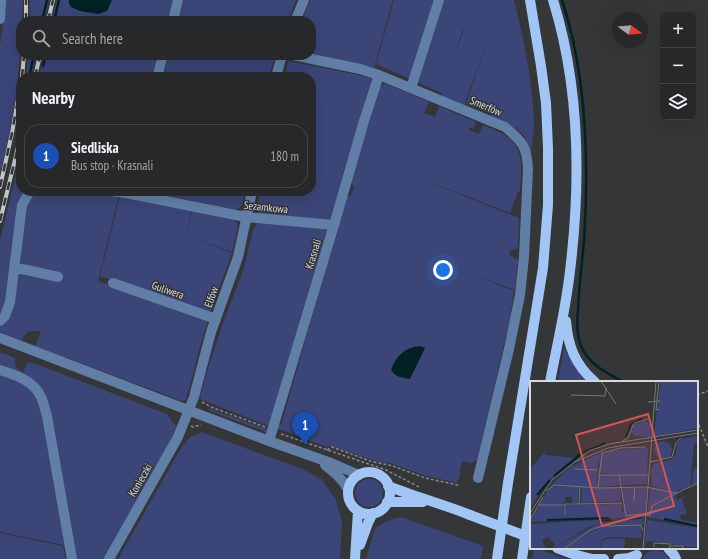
<!DOCTYPE html>
<html lang="en">
<head>
<meta charset="utf-8">
<style>
  :root { --surface:#27282a; --page:#333436; --text:#f1f3f6; --muted:#a4a6a8; --line:#434447; --accent:#8bbbb9 }
  body { margin:0; font-family:"PT Sans Narrow",sans-serif; background:var(--page); color:var(--text) }
  .controls { position:absolute; right:12px; top:12px; display:grid; overflow:hidden; border-radius:8px; box-shadow:0 4px 16px #0002 }
  .controls button { width:36px; height:36px; display:grid; place-items:center; padding:0; border:0; border-bottom:1px solid var(--line); background:var(--surface); color:var(--text); font:20px sans-serif }
  .compass { position:absolute; left:612px; top:12px; width:36px; height:36px; border-radius:50%; background:var(--surface); box-shadow:0 4px 16px #0002; rotate:106deg }
  .you { position:absolute; left:443px; top:270px; width:14px; height:14px; margin:-10px; border:3px solid #fff; border-radius:50%; background:#1a73e8; box-shadow:0 0 0 6px #1a73e833 }
  .badge { display:grid; place-items:center; width:26px; height:26px; border-radius:50%; background:var(--accent); color:#fff; font-size:13px; font-weight:700 }
  .pin { position:absolute; translate:-50% -33px; filter:drop-shadow(0 1px 2px #0008) }
  .pin::after { content:''; position:absolute; top:21px; width:14px; height:12px; background:inherit; clip-path:polygon(0 0,100% 0,50% 100%) }
  .list { margin:0; padding:0; list-style:none }
  h2 { display:flex; justify-content:space-between; align-items:center; height:52px; margin:0; padding:0 16px; font-size:17px }
  h2 small { font-size:13px; font-weight:400; color:var(--muted) }
  .list li { display:grid; grid-template-columns:26px 1fr auto; gap:12px; align-items:center; box-sizing:border-box; height:64px; margin:0 8px 8px; padding:0 8px; border:1px solid var(--line); border-radius:16px }
  .list b { display:block; font-size:15px; white-space:nowrap }
  .list p { margin:0; font-size:13px; white-space:nowrap; color:var(--muted) }
  .list em { font-size:13px; font-style:normal; color:var(--muted) }
  .icon { flex:none; width:22px; height:22px; fill:none; stroke:currentColor; stroke-width:2; stroke-linecap:round; stroke-linejoin:round }
  .map { position:relative; flex:none; width:708px; height:559px; overflow:hidden }
  .search { position:absolute; background:var(--surface); box-shadow:0 4px 16px #0002; left:16px; top:16px; width:300px; height:44px; display:flex; align-items:center; gap:10px; box-sizing:border-box; padding:0 14px; border-radius:16px; color:var(--muted); font-size:15px }
  .panel { position:absolute; background:var(--surface); box-shadow:0 4px 16px #0002; left:16px; top:72px; width:300px; height:124px; border-radius:16px }
  .map>svg:first-child { display:block }
  .green { fill:#3b4578 }
  .water { fill:#012224 }
  .lines { fill:none; stroke-linecap:round; stroke-linejoin:round }
  .stream { stroke:#012224; stroke-width:2.5 }
  .path { stroke:#858789; stroke-width:1.5; stroke-dasharray:3 2; stroke-linecap:butt }
  .minor { stroke:#617fa6; stroke-width:10 }
  .major { stroke:#a1c6f5; stroke-width:10 }
  .rail-casing { stroke:#c3c5c6; stroke-width:4 }
  .rail { stroke:#343638; stroke-width:2.5; stroke-dasharray:8; stroke-linecap:butt }
  .major-bridge { stroke:#a1c6f5; stroke-width:10 }
  .labels { text-anchor:middle; dominant-baseline:central; stroke-width:3; stroke-linejoin:round; paint-order:stroke }
  .street-label { font-size:11px; fill:#d7d9da; stroke:#343638 }
  .inset-river { fill:none; stroke:#012224; stroke-width:2 }
  .inset-road { fill:none; stroke:#757779; stroke-width:1 }
  .view { fill:#d65454; fill-opacity:0.15; stroke:#d65454; stroke-width:2 }
  .inset-edge { fill:none; stroke:#d7d9da; stroke-width:2 }
</style>
</head>
<body>
<div class="map">
<svg width="708" height="559" viewBox="0 0 708 559">
  <rect width="100%" height="100%" fill="#343638"/>
  <path class="green" d="M4,0H23L22,21H21C21,74 13,122 0,174V45L5,9Z
    M30,0H49L44,21H29Z
    M57,0H69V3C76,15 94,11 107,11L112,0H176L170,21H52Z
    M184,0H296L288,21H178Z
    M310,0H393L374,68L311,53V21H302Z
    M394,0H436L410,79L376,64Z
    M444,0H514C524,39 532,79 534,120C534,131 532,142 531,154C529,147 527,139 521,133C514,125 500,121 490,117L491,114L466,104L488,39L464,106L441,96L442,93L417,82L438,17L463,29L452,63L464,29L438,17Z
    M28,55H36L31,77H26Z
    M44,55H157L151,77H39Z
    M169,55H275L269,77H163Z
    M288,61L373,78L331,221L260,215L257,207L261,191H311V77H285Z
    M384,84H387L429,102L424,113L435,117L439,106L476,122L473,129L469,127V130L479,134L483,125C489,128 496,130 503,134C526,147 521,169 520,192H518L510,213L409,174L519,218L518,248L516,249L511,250L509,255L518,260L515,290L477,276L514,291L509,324L477,460L472,463L462,461L459,479L457,480V483L426,476L388,462L387,463L376,461L330,446L327,447L276,428L277,424L281,425L346,197L352,194L354,187L350,180L380,86H382Z
    M21,154V191H86L119,195L98,281L208,320L199,350L189,389L186,397L188,398C184,401 183,401 179,400L35,346L41,332C31,329 26,331 22,341L0,332V240Z
    M147,191H245L242,205L237,210Z
    M120,196L192,210L186,233L193,210L233,219C236,221 237,222 238,226L232,252L185,235L232,253L210,313L100,276Z
    M258,222L328,228L273,421L268,419L273,421L271,427L205,401L202,400L200,397L209,365L222,326L244,268L253,230Z
    M564,347L574,366L588,382H558Z
    M0,352L15,358C14,365 17,369 23,372L28,362L36,364L167,414L174,424L178,426L172,439L105,559H67L64,545L0,532Z
    M209,409H211L269,430L268,432H266L208,410Z
    M202,432L305,470L322,480L336,500L342,522L340,559H118L180,450L190,437Z
    M355 493a14 14 0 1 1 28 0a14 14 0 1 1-28 0Z
    M401,517L483,546L481,559H366L375,528L387,521Z
    M0,533L63,546L66,559H0Z
    M534,548H536L566,559H532Z
    M656,550L665,553L669,559H642L648,552Z"/>
  <path class="water" d="M69,0H112L107,11L98,14L80,11L71,7L69,3Z
    M420,346L425,348L410,379C403,378 395,377 391,370C396,356 405,347 420,346Z"/>
  <g class="lines">
    <path class="stream" d="M562,0C587,75 589,162 584,240C582,264 579,287 578,310C577,320 577,336 581,346C588,364 608,374 624,382
      M42,21L47,0
      M54,21L59,0
      M43,66L46,55
      M29,77L34,55"/>
    <path class="path" d="M697,395L708,391
      M202,402L211,407L265,427
      M697,420L708,447
      M191,426L193,427L201,425
      M281,434L386,470L419,487
      M327,450L332,447L370,461L393,466L425,478L458,485"/>
    <path class="minor" d="M0,19L1,0
      M173,21L178,0
      M295,21L304,0
      M293,55L360,69L379,75L505,127C522,141 527,146 528,169L524,257L520,295L509,349L478,478
      M157,77L163,55
      M276,77L282,55
      M411,88L439,0
      M111,191L126,193L246,217L334,225
      M14,268L27,270L58,277
      M113,283L216,319
      M0,321L5,316L10,302L22,205L30,191
      M0,338L269,441L331,463L359,475
      M0,370C16,375 34,381 41,397C44,403 45,410 47,416L72,559
      M269,441L334,225L364,121L379,75
      M325,465C334,472 343,479 348,490
      M109,559L178,437L194,397L211,332L238,257L252,191"/>
    <path class="major" d="M566,321C568,346 575,365 595,382
      M550,382C557,345 566,308 570,271C581,181 580,87 553,0
      M348 493a21 21 0 1 1 42 0a21 21 0 1 1-42 0Z
      M388,486C415,497 443,504 470,515
      M387,502H423
      M360,545L368,523L373,513
      M557,548L573,554L592,559
      M668,548L674,555L676,559
      M355,559L358,511
      M497,559L508,483L543,268L548,205V148L546,103L541,66L530,0
      M522,559L531,497
      M591,559H604
      M618,559L629,558L637,555"/>
    <g class="rail-casing">
      <path id="rail" d="M26,21V0
        M48,21L53,0
        M22,77L24,55
        M35,77L40,55
        M0,187L12,133L21,82
        M0,221L21,135"/>
    </g>
    <use href="#rail" class="rail"/>
    <path class="major-bridge" d="M470,515L531,538"/>
  </g>
  <g class="labels">
    <g class="street-label">
      <text transform="translate(486 106) rotate(23)">Smerfów</text>
      <text transform="translate(266 207) rotate(6)">Sezamkowa</text>
      <text transform="translate(313 254) rotate(-73)">Krasnali</text>
      <text transform="translate(168 290) rotate(19)">Guliwera</text>
      <text transform="translate(211 297) rotate(-70)">Elfów</text>
      <text transform="translate(140 480) rotate(-60)">Konieczki</text>
    </g>
  </g>
  <g transform="translate(530 381)">
    <rect width="168" height="168" fill="#343638"/>
    <path d="M130,0H168V47L123,56L124,36V53L130,5L132,3H130ZM115,40L121,44L120,56L105,55L102,51L103,44ZM168,54V61L164,63L160,105L146,111L122,105L121,89L124,83L142,78L146,73L147,62L152,58ZM124 69a9 9 0 1 1 18 0a9 9 0 1 1-18 0ZM114,67L118,68L117,94L68,92L72,73L86,69ZM17,69L15,74L45,77L17,102L0,127V88ZM72,71L67,88L44,87L67,89V106L23,104L19,106L40,86ZM168,86V101L162,104L163,88ZM68,94H88L90,104L69,106ZM89,94L118,95L117,103L92,104ZM22,105L49,106L48,122H42V116H35V122L31,124L34,125L35,134L36,124L92,123L91,130L94,132L92,107H105L104,122L106,107H117L115,136L0,141L16,112ZM52,106L90,107L91,120L51,122ZM120,107L149,112L145,115L147,119L157,114L152,118L157,133L150,134L151,139L168,142V145L117,136ZM84,138L59,146L24,167L25,164L18,156L12,159L16,168H0V143ZM114,138V143L81,144L61,149L33,168L24,167L66,144L86,140ZM117,139L168,147V167L117,160L114,168ZM111,144L112,168L111,157L79,156L71,159L70,168H35L62,150L75,145ZM80,157L95,158L94,168H71V160Z" fill="#3b4578"/>
    <path class="inset-river" d="M96,56L101,43L112,38M24,95L53,71L76,62M7,114L20,99M134,138L168,145M17,139L79,137M69,140L81,139"/>
    <path class="inset-road" d="M71,0L86,23M126,0L120,81L142,76L146,62L151,57M129,0L126,29L129,28M41,14L75,15L76,7M118,21L130,20M93,60L98,57L104,42L118,38M45,81L78,67L168,52M45,88L68,89M68,94H119M89,94L96,135L111,133L120,135L122,125L146,112M50,105L49,123L92,122M68,107L72,72L91,67L116,66M16,110L24,104L70,107L116,106L147,112L168,102M104,120L105,106M9,124H35M0,132L22,99L59,70L79,63L168,49M35,133V123H49M0,139L13,116M124,166V162L140,163V166M34,168L61,149L72,145L111,144L113,150M113,168L120,81M138,168L141,165H153V168"/>
    <path class="view" d="M118,33L144,125L72,145L46,54Z"/>
    <rect width="168" height="168" class="inset-edge"/>
  </g>
</svg>
<div class="controls">
<button>+</button>
<button>−</button>
<button><svg class="icon" aria-label="layers" viewBox="0 0 24 24"><path d="M12 4l9 5-9 5-9-5zM3 14l9 5 9-5"/></svg></button>
</div>
<svg class="compass" viewBox="-18 -18 36 36"><path d="M0-13l5 13h-10z" fill="#e53935"/><path d="M0 13l5-13h-10z" fill="#a4a6a8"/></svg>
<div class="you"></div>
<div class="pin badge" style="left:305px;top:445px;background:#1a4fb4">1</div>
<div class="search"><svg class="icon" aria-label="search" viewBox="0 0 24 24"><circle cx="10" cy="10" r="6"/><path d="M15 15l6 6"/></svg>Search here</div>
<section class="panel">
<h2>Nearby<small></small></h2>
<ul class="list">
<li><span class="badge" style="background:#1a4fb4">1</span><div><b>Siedliska</b><p>Bus stop · Krasnali</p></div><em>180 m</em></li>
</ul>
</section>
</div>
</body>
</html>
